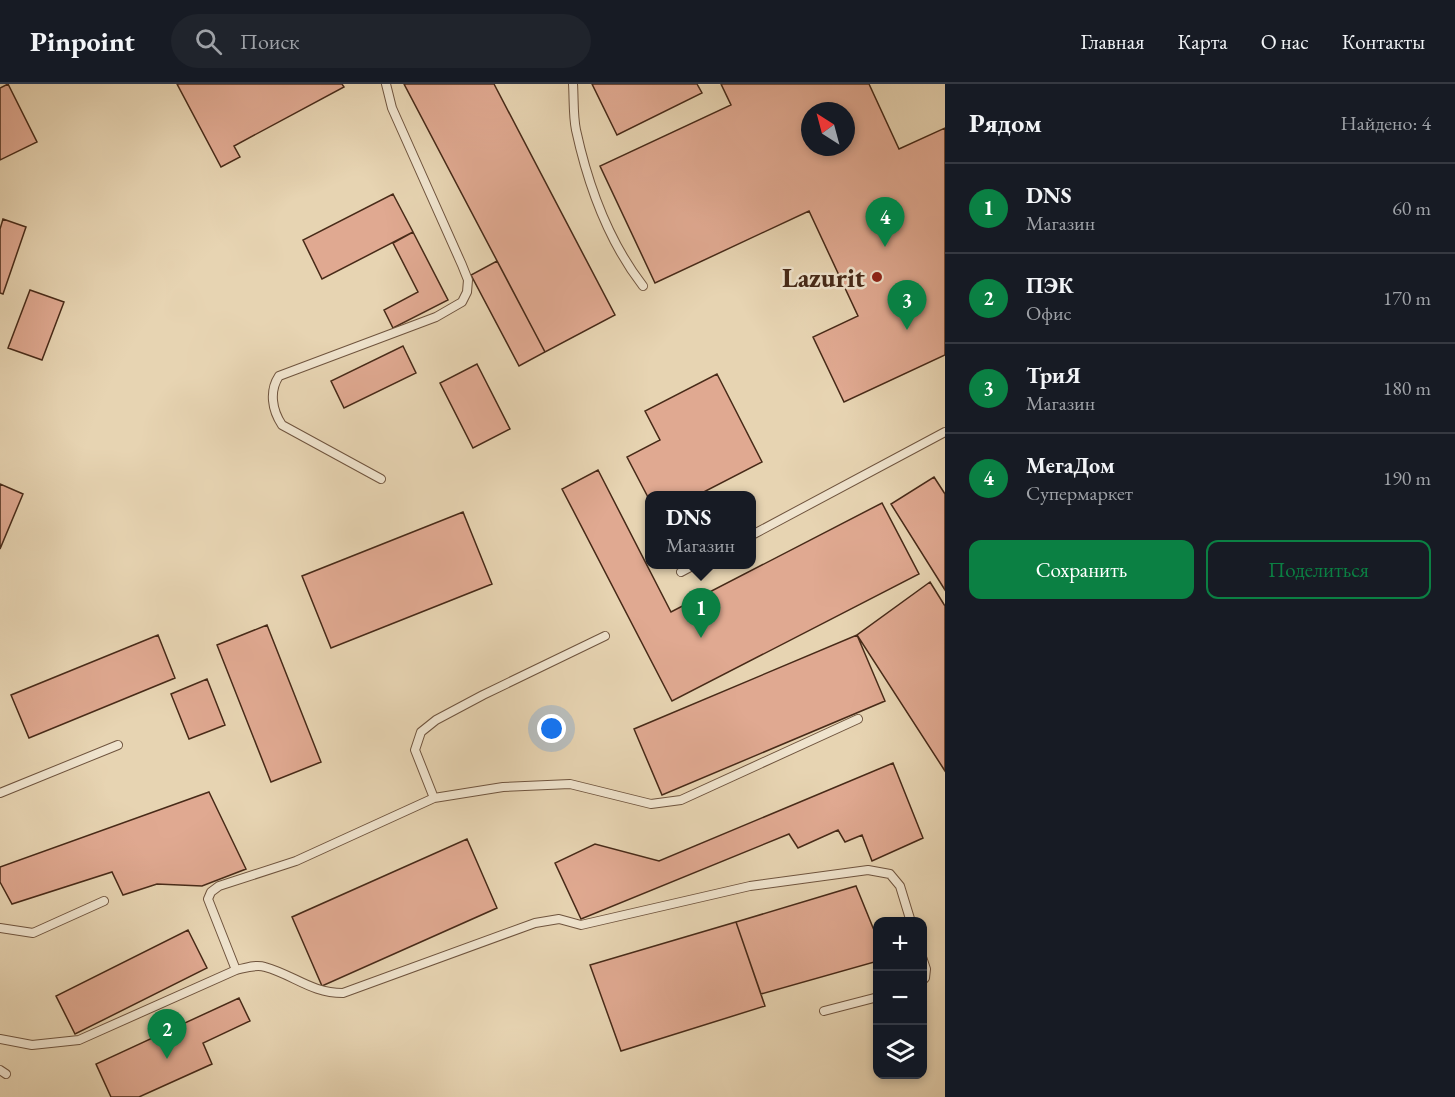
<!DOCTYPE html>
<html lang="ru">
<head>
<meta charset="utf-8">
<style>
  :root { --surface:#171b24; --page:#20242c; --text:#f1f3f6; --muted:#9ea1a6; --line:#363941; --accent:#0b8043 }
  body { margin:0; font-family:"EB Garamond",serif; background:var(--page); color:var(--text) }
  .controls { position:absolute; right:18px; bottom:18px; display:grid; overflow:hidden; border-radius:12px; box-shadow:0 3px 9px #0003 }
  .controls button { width:54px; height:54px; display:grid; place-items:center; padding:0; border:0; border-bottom:2px solid var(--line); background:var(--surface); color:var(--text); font:30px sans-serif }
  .compass { position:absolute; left:801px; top:18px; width:54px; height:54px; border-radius:50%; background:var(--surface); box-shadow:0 3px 9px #0003; rotate:324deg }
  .you { position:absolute; left:552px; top:645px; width:21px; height:21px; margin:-15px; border:4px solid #fff; border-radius:50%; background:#1a73e8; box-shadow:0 0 0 9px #1a73e833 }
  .badge { display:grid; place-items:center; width:39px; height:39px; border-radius:50%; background:var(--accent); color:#fff; font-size:20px; font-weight:700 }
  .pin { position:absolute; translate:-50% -50px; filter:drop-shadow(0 2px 3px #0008) }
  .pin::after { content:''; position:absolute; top:32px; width:21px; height:18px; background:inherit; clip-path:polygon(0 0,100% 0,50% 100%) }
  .popup { position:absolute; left:645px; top:407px; width:111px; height:78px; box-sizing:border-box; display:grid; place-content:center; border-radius:12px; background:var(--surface); filter:drop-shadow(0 2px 4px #0005); font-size:20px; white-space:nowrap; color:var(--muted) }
  .popup b { font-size:22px; color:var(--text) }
  .popup::after { content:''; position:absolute; left:50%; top:100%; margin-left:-12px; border:12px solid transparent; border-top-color:var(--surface) }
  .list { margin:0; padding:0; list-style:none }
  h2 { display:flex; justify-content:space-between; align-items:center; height:78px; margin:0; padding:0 24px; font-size:26px }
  h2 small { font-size:20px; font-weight:400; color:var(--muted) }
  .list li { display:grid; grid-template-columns:39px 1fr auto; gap:18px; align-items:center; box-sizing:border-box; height:90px; padding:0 24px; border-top:2px solid var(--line) }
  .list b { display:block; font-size:22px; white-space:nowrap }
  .list p { margin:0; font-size:20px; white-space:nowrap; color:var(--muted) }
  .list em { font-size:20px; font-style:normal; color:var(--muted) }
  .actions { display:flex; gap:12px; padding:18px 24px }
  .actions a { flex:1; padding:14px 0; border:2px solid var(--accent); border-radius:12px; text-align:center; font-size:21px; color:var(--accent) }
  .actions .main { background:var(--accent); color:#fff }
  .icon { flex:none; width:33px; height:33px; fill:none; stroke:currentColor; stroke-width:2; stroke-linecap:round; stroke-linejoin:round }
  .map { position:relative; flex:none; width:945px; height:1013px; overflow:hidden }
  header { display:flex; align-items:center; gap:36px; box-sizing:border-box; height:84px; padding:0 30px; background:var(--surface); border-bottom:2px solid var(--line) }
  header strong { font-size:28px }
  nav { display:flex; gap:33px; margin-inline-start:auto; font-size:21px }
  .search { width:420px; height:54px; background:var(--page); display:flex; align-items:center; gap:15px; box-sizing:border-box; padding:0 21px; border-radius:33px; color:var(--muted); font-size:22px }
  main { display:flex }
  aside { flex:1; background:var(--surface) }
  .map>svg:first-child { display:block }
  .building { fill:#e0a991; stroke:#472a18; stroke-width:1.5; fill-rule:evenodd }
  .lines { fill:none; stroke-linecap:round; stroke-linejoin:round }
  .lane-casing { stroke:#6f543e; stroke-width:10 }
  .lane { stroke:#efe3cd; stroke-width:8 }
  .poi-dot { fill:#8f2418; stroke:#efe3cd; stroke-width:2 }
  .labels { text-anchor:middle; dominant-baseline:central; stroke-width:5; stroke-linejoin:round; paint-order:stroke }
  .poi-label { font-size:27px; font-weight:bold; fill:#472a18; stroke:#efe3cd; text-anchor:end }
</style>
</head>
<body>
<header>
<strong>Pinpoint</strong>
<div class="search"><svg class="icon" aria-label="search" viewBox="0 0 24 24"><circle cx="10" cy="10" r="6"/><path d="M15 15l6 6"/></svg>Поиск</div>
<nav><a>Главная</a><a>Карта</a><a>О нас</a><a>Контакты</a></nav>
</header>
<main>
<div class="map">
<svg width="945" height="1013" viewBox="0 0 945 1013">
  <rect width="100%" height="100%" fill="#e7d4b2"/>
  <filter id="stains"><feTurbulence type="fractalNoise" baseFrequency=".00333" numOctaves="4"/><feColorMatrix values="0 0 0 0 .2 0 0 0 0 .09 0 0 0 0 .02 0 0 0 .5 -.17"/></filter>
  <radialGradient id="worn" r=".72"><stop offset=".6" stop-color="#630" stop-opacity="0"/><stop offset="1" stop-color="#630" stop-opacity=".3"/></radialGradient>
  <path class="building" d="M8,0L37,58L0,76V4Z
    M177,0H342L344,3L234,62L240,73L221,83Z
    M404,0H494L615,231L545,268Z
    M592,0H697L702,9L617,51Z
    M721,0H869L899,65L945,44V271L844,318L813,253L858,232L809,127L655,199L600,82L731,21ZM810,27H846V63H810Z
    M393,110L413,148L322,195L303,156Z
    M3,135L26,143L3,210L0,209V145Z
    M413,148L448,216L393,244L384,226L418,208L393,159Z
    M497,177L545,268L519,282L471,191Z
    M30,206L64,218L42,276L8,264Z
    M403,262L416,289L344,324L331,297Z
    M477,280L510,345L473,364L440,299Z
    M717,290L762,378L696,412H650V417L627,373L660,356L645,327Z
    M598,386L671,528L882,419L919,490L672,617L562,405Z
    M934,393L945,410V506L891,420Z
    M0,400L23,410L0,465Z
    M463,428L492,500L331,564L302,492Z
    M930,498L945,522V687L857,551Z
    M267,541L321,678L271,698L217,561Z
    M158,551L175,594L29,654L11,611Z
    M857,551L885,617L662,711L634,645Z
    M207,595L225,641L189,655L171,610Z
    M893,679L923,754L872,777L862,751L845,758L838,746L798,764L789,750L581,835L555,779L595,760L659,777Z
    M209,708L246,785L202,802L157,800L123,811L112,788L12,820L0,798V783Z
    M467,755L497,824L322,902L292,833Z
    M856,802L878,856V877L761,910L736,838Z
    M736,838L765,922L621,967L590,881Z
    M188,846L207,884L75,950L56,912Z
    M239,914L250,937L203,959L212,980L139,1013H111L96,980Z"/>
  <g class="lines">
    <g class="lane-casing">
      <path id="lane" d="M573,0C574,15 573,31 576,46C588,101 609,158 643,202
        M381,395L282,341C272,326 269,307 279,292L436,233L462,218L467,208L468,196L462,181L392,24L386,0
        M752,451L945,348
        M681,488L696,480
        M0,709L118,661
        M434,714L415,666L421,648L436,636L483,611L605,552
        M0,844L33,849L104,817
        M922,873L926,885L925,894L922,897
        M236,886L208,815L211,808L219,802L296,777L434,714L503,703L570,700L651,720L681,716L858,635
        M824,927L878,913
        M0,955L32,961L79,956L236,886C245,884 256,880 265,883C294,891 311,909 343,909L535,839L559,835L581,841L750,802L868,786L890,790L900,802L911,838
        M0,986L6,990"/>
    </g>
    <use href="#lane" class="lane"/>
  </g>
  <circle class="poi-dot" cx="877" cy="193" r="6"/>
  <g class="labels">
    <g class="poi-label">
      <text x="865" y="193">Lazurit</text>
    </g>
  </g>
  <rect width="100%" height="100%" filter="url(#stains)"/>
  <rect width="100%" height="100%" fill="url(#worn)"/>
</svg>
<div class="controls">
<button>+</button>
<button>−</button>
<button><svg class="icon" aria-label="layers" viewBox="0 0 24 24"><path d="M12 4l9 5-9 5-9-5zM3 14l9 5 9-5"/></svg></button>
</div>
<svg class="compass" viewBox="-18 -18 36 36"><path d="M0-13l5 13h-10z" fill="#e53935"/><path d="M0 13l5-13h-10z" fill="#9ea1a6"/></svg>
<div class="you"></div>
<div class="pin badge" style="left:701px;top:554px">1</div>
<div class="popup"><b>DNS</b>Магазин</div>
<div class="pin badge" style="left:167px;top:975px">2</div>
<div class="pin badge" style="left:907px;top:246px">3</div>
<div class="pin badge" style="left:885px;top:163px">4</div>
</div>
<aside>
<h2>Рядом<small>Найдено: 4</small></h2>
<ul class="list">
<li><span class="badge">1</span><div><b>DNS</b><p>Магазин</p></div><em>60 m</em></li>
<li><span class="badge">2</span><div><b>ПЭК</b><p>Офис</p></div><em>170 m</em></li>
<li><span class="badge">3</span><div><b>ТриЯ</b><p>Магазин</p></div><em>180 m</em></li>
<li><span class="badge">4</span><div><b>МегаДом</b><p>Супермаркет</p></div><em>190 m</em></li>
</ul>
<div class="actions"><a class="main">Сохранить</a><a>Поделиться</a></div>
</aside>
</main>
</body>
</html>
